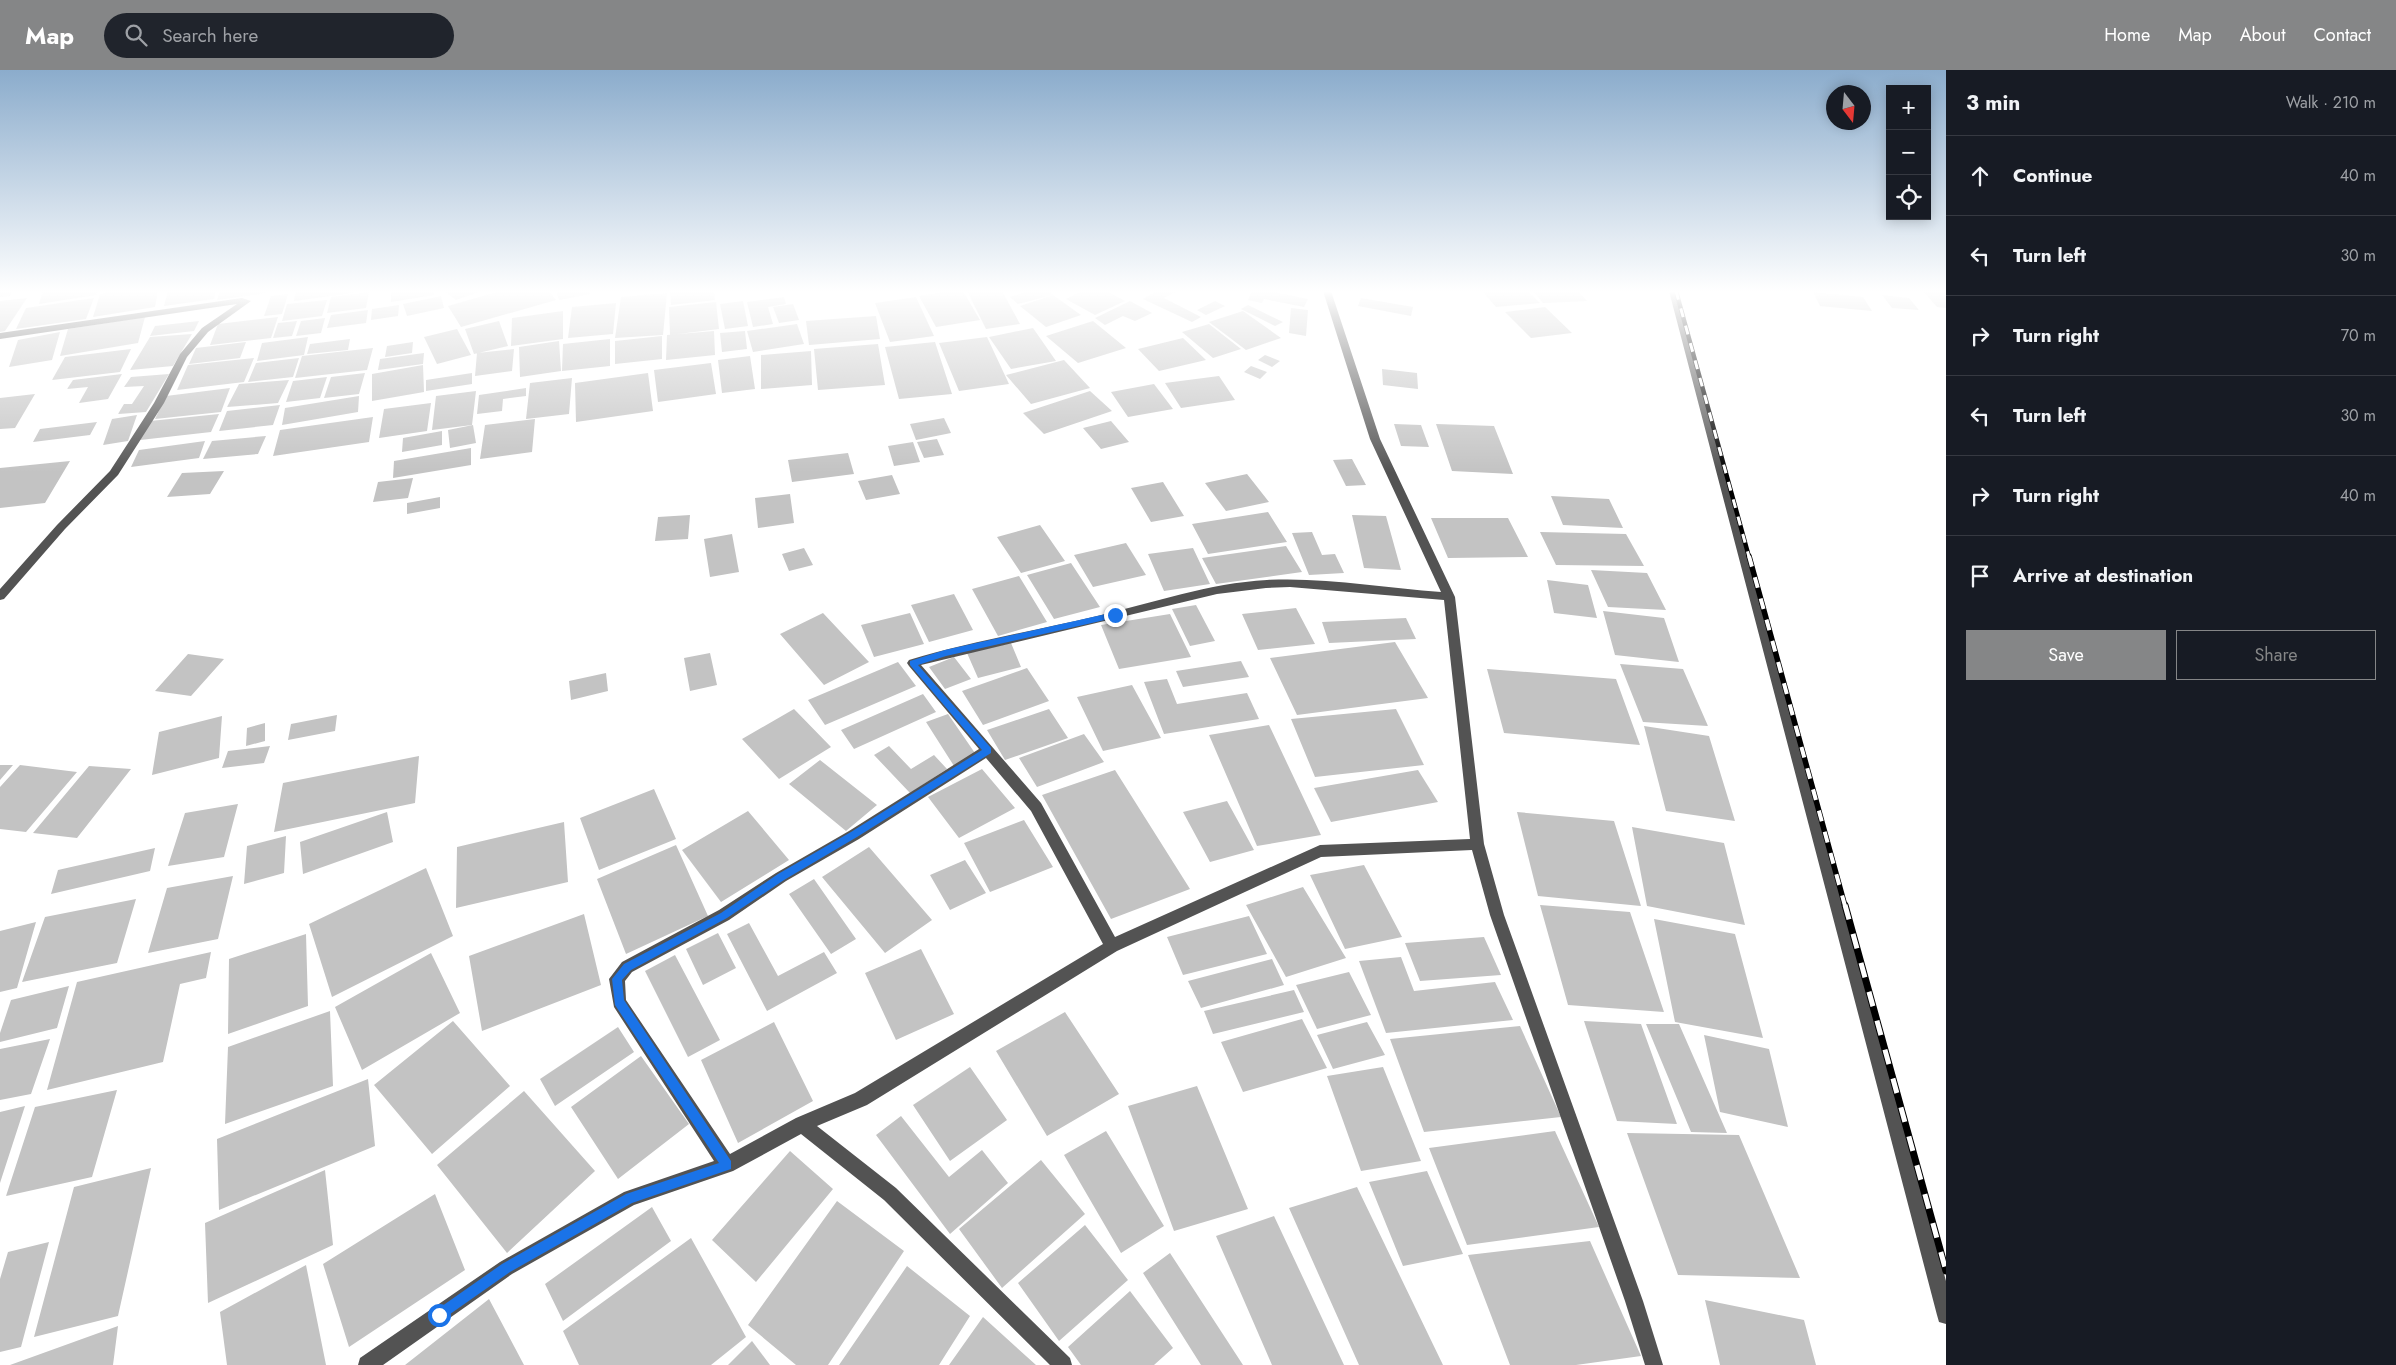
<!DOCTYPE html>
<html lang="en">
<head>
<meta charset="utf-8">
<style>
  :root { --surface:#171b24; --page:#20242c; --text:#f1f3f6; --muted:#9ea1a6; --line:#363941; --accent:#858687 }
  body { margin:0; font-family:Jost,sans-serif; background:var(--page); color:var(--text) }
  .controls { position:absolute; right:15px; top:15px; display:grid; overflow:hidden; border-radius:0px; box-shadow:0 2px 12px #0003 }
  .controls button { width:45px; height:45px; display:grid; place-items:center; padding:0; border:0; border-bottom:1px solid var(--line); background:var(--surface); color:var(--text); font:25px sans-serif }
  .compass { position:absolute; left:1826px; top:15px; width:45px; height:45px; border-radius:50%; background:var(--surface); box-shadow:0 2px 12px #0003; rotate:164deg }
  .stop { position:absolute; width:15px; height:15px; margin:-11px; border:4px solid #1a73e8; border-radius:50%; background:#fff }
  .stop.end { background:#1a73e8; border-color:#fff; box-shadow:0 1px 5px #0008 }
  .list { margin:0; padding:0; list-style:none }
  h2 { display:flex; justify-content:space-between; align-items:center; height:65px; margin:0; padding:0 20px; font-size:21px }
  h2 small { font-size:16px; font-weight:400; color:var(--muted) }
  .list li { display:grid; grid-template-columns:32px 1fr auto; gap:15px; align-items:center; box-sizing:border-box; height:80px; padding:0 20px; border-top:1px solid var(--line) }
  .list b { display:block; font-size:19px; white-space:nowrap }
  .list em { font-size:16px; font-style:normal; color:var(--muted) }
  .actions { display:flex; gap:10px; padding:15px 20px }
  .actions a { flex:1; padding:11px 0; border:1px solid var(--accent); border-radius:0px; text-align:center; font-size:18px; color:var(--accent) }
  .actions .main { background:var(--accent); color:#fff }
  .icon { flex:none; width:28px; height:28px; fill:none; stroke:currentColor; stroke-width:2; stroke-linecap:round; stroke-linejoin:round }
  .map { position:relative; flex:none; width:1946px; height:1295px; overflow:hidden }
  header { display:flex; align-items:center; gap:30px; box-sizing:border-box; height:70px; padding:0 25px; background:var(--accent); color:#fff }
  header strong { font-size:24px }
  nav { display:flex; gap:28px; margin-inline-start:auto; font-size:18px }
  .search { width:350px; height:45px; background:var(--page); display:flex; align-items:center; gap:12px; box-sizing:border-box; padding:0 18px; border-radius:28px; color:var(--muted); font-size:19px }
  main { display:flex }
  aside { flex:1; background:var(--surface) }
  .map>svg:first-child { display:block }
  .building { fill:#c3c3c3 }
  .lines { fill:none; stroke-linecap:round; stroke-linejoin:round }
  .minor { fill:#535353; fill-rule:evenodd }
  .rail-far2-casing { stroke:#000; stroke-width:4.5 }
  .rail-far1-casing { stroke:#000; stroke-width:5.5 }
  .rail-casing { stroke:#000; stroke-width:7 }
  .rail-far2 { stroke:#fff; stroke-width:3; stroke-dasharray:9; stroke-linecap:butt }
  .rail-far1 { stroke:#fff; stroke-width:4; stroke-dasharray:11; stroke-linecap:butt }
  .rail { stroke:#fff; stroke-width:5; stroke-dasharray:15; stroke-linecap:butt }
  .route { fill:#1a73e8 }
</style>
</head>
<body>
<header>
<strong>Map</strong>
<div class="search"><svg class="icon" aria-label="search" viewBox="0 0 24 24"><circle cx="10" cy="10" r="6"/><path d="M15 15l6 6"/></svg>Search here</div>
<nav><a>Home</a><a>Map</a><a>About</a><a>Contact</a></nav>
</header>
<main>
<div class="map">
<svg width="1946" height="1295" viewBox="0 0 1946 1295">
  <rect width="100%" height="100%" fill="#fff"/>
  <path class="building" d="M0,221H13L10,226L0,227Z
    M43,221H97L96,225L39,234Z
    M114,221H158L155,237L93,247L100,224Z
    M168,221H216L214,229L164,236Z
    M220,221H266V223L217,230Z
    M296,221H353V223L294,231Z
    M391,221H434V225L391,232Z
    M444,221H479V222L456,230Z
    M500,221H549L556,230L461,257L448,236Z
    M556,221H589L590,224L559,230Z
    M670,221H714L715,230L671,235Z
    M949,221H963L980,250L936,257L919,226Z
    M967,221H1002L1020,254L986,259Z
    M1029,221H1049L1053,225L1018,234L1010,227Z
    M1082,221H1107L1125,231L1095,245L1066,229Z
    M1157,221H1177L1164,228L1201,247L1192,252L1143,229Z
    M1252,221H1269L1308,229L1304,237L1264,229L1262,233L1248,230Z
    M1482,221H1528L1540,233L1496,237Z
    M1533,221H1578L1587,231L1543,233Z
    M1923,221H1944L1946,224V238L1937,237Z
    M369,222L366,238L327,243L331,227Z
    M1813,222L1863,227L1872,241L1820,236Z
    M667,223L663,265L615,268L621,227Z
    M288,224L282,244L264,246L271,226Z
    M1053,225L1081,245L1046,257L1020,236Z
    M1882,225L1909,228L1919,240L1892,238Z
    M441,226L444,238L407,246L403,234Z
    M784,227L786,234L768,237L773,254L753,257L747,232Z
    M916,227L934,266L890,272L875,233Z
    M27,228L5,261L0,262V231Z
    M94,228L86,249L16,259L26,238Z
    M1361,228L1413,237L1411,246L1358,236Z
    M327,230L322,246L282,251L287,234Z
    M743,231L748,256L725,259L720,234Z
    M1130,231L1152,243L1135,251L1123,246L1105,255L1095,248Z
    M1215,231L1225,236L1206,245L1197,240Z
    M716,232L719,259L670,265L669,237Z
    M616,233L613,264L568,268L572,237Z
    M793,234L799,250L779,253L773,237Z
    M399,235L398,246L371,250L372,239Z
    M1248,235L1283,252L1275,256L1241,239Z
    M1545,237L1572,263L1531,268L1505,242Z
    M1291,238L1308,240L1306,266L1289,263Z
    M368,240L366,253L327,258L331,245Z
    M563,241V269L511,276L512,248Z
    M1243,241L1281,268L1246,280L1209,252Z
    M876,246L880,269L809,275L806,251Z
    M145,247L138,273L60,286L68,259Z
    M278,247L271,268L210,275L218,254Z
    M325,248L321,263L296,266L301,251Z
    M199,251L194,261L150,266L155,256Z
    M297,251L292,266L273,268L278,253Z
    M499,251L508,276L474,284L465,259Z
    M1093,251L1126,278L1078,293L1046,266Z
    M797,254L804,274L753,282L747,261Z
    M1209,254L1241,279L1213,288L1182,262Z
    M1033,258L1056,291L1011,299L989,267Z
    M457,259L471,285L437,294L424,267Z
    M714,261L715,285L666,290L667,265Z
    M745,261L747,279L722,282L720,263Z
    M60,262L52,290L9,297L18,270Z
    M192,264L173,296L130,300L150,267Z
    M662,266V289L615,294V271Z
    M308,267L304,285L257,291L262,273Z
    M987,267L1009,314L959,321L939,273Z
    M1183,268L1206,290L1159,301L1138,279Z
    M350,269L348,280L307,284L310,274Z
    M610,269V296L562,301L563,274Z
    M559,271L561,301L520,307L519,277Z
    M246,272L240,288L189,294L196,278Z
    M413,272L412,283L385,287L387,276Z
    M935,272L952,324L899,329L885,277Z
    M878,274L885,315L818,320L814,279Z
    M373,278L367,300L295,308L302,286Z
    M131,279L120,302L52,310L65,287Z
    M514,279L512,301L475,306L477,283Z
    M811,281L812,315L761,319V285Z
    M424,283L423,294L378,300L380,289Z
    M1265,285L1280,291L1272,297L1258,290Z
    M750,286L755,319L722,323L718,290Z
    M254,288L244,312L177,320L188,295Z
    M299,288L293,307L248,312L256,293Z
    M1064,290L1090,318L1031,334L1006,305Z
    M711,293L716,324L658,332L654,300Z
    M423,295L424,322L372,331V304Z
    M1251,296L1267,302L1260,309L1244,302Z
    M1382,299L1417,303L1418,319L1383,315Z
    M365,303L359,324L324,328L331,307Z
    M472,303V314L426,321V310Z
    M648,303L653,341L576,352L575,313Z
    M122,304L108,329L79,333L88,317L67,319L73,310Z
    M169,304L146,342L118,344L124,334H132L144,316L124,317L131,307Z
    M1219,306L1235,330L1181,338L1165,313Z
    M327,307L320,328L286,332L293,311Z
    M572,308L569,344L526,349L530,313Z
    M289,310L278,333L227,337L239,314Z
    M1154,314L1173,339L1128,347L1111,322Z
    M230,318L221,342L155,349L166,326Z
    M526,318V326L503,329L502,341L477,344L479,325Z
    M476,321L472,355L432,360L436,326Z
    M1090,321L1112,341L1044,364L1023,343Z
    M35,324L15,358L0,359V328Z
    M359,326L358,342L282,355L285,338Z
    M431,333L427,361L379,368L384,339Z
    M280,335L273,355L219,361L227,341Z
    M219,344L211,362L140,370L150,351Z
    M137,345L128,371L103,375L112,349Z
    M373,347L369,372L273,386L280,360Z
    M944,348L951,363L916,370L910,354Z
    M535,349L532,382L480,389L485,355Z
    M1111,351L1129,372L1101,379L1083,358Z
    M97,352L90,365L33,372L40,359Z
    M1394,354L1421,355L1429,377L1401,376Z
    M1436,354L1494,356L1513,404L1452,401Z
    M473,355L476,373L450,378L448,360Z
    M442,361V375L402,382L403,368Z
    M266,366L258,384L203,389L212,371Z
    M937,369L944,385L924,388L917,372Z
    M205,371L199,388L131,397L139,380Z
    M913,372L920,392L894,396L888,376Z
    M471,378V395L393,408L394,391Z
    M848,383L854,404L792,412L788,390Z
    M1352,389L1366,415L1346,416L1333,390Z
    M70,391L45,433L0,438V398Z
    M224,401L210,424L167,427L182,403Z
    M1247,404L1269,432L1226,441L1205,413Z
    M892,405L900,424L866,430L858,411Z
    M413,408L408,428L373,432L378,412Z
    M1163,412L1184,446L1151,452L1131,418Z
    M790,424L794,453L758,458L755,428Z
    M1551,426L1609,429L1623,458L1563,455Z
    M440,427V438L407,444V433Z
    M1268,442L1287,472L1208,484L1192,454Z
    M690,445L688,469L655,471L658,447Z
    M1352,445L1386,446L1401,500L1364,498Z
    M1431,448H1508L1528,487L1448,488Z
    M1040,455L1065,491L1021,503L997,467Z
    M1312,462L1322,485L1335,484L1344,503L1309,505L1292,463Z
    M1540,462L1626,464L1644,496L1556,495Z
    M732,464L739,502L710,507L704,469Z
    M1126,473L1146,505L1093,517L1074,485Z
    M1286,476L1302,502L1216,514L1202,488Z
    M804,478L813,495L789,501L782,484Z
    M1193,478L1210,514L1164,521L1148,484Z
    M1071,493L1100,537L1054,549L1027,505Z
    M1591,500L1647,503L1666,540L1608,537Z
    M1019,506L1047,552L998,566L972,519Z
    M1547,510L1588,515L1597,548L1554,543Z
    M954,524L973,560L929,572L911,535Z
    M1196,535L1215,571L1190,576L1172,539Z
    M1296,538L1315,574L1258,580L1242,544Z
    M1603,541L1664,548L1679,592L1615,585Z
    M823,543L869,592L824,615L780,564Z
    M910,543L924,574L874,587L861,555Z
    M1170,544L1191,587L1119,599L1101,555Z
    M1406,548L1416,569L1329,573L1322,552Z
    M1395,572L1428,628L1297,645L1270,588Z
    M1011,573L1021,597L978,608L967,583Z
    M710,583L717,615L690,621L684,588Z
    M188,584L224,589L191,626L155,621Z
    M954,587L971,609L945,619L929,597Z
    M1241,591L1249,607L1183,617L1176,601Z
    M898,592L916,616L825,655L808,630Z
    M1620,594L1683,599L1708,656L1643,652Z
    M1027,598L1049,631L983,655L962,621Z
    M1487,599L1616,609L1640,675L1504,663Z
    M606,603L608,621L571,630L569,611Z
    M1167,609L1177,634L1247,623L1259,649L1164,664L1144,612Z
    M1132,615L1161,668L1103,681L1077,627Z
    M923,624L936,642L854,679L841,660Z
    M794,639L831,677L779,709L742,669Z
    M1049,639L1068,668L1005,690L987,660Z
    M1396,639L1424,695L1315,707L1291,649Z
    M948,644L977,686L954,696L926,652Z
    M337,645L335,661L288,670L291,654Z
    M222,646L219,688L152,705L159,662Z
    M265,653V671L246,676L247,658Z
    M1269,655L1321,765L1257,776L1209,665Z
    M1644,656L1709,666L1735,751L1666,741Z
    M1084,664L1104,692L1037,717L1019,688Z
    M270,676L264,693L222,698L228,681Z
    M889,676L911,699L934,685L947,699L910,723L874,685Z
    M419,686L415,733L274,762L283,713Z
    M820,690L877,735L846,761L789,714Z
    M0,695H13L0,710Z
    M20,695L77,702L26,762L0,759V717Z
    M89,696L131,699L77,768L33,763Z
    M982,699L1015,738L959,768L928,727Z
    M1115,700L1190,819L1111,849L1042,725Z
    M1418,700L1438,732L1331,752L1314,718Z
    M654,719L676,769L599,800L580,748Z
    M1227,731L1254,780L1210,792L1183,742Z
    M238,734L224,787L168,796L185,743Z
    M748,741L789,790L721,832L682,780Z
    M387,742L393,772L303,804L300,772Z
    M1517,742L1614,751L1641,836L1538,826Z
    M1024,750L1053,797L990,822L964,773Z
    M564,752L568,812L456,838L457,777Z
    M1632,757L1724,773L1745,855L1647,836Z
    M286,766L284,803L244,814L247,776Z
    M676,775L708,846L626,884L597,809Z
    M869,777L932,850L885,883L822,807Z
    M155,778L150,801L51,824L58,800Z
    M965,790L986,823L950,840L930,805Z
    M1364,795L1402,867L1345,879L1310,805Z
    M426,798L453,866L332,927L309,854Z
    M233,806L218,869L148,883L167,818Z
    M814,809L856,869L831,884L789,824Z
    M1303,817L1346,888L1286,907L1246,835Z
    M136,829L117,893L22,912L45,847Z
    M1540,835L1630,842L1664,942L1568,935Z
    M584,844L601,915L482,961L469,886Z
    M1249,846L1267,884L1183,905L1167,867Z
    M1654,849L1735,864L1763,968L1675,952Z
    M36,852L17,918L0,922V861Z
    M749,853L778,906L824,882L837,903L767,941L727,864Z
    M718,863L736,898L703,915L686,879Z
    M306,864L308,936L228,964L229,889Z
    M1484,867L1501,905L1420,911L1405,873Z
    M921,879L954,944L896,970L865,903Z
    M211,882L206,908L180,914L163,992L47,1020L77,912Z
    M431,883L460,943L362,1000L335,937Z
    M675,885L720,970L688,987L645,901Z
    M1401,887L1414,921L1495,912L1513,950L1386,963L1359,891Z
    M1272,889L1284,915L1201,938L1188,911Z
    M1349,902L1371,945L1317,959L1296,915Z
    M69,916L57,958L0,972V963L11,930Z
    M1294,920L1304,942L1213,964L1204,941Z
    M330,941L333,1016L225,1054L228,977Z
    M1065,942L1119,1024L1047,1066L996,981Z
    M1302,949L1327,998L1243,1022L1221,972Z
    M453,951L510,1016L432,1084L374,1015Z
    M1584,951L1641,954L1677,1054L1617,1051Z
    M774,952L813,1031L738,1073L701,990Z
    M1367,952L1385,985L1333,999L1317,965Z
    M1646,954H1679L1727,1063L1691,1062Z
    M1520,956L1561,1047L1424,1062L1390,969Z
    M618,957L634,982L555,1036L540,1009Z
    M1704,965L1769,979L1788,1057L1720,1042Z
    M50,969L31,1024L0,1030V979Z
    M641,986L689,1054L618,1109L571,1037Z
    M970,997L1007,1050L950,1091L913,1035Z
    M1383,997L1421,1091L1361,1101L1327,1006Z
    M368,1009L375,1076L219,1140L217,1069Z
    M1197,1016L1248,1139L1174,1161L1128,1036Z
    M117,1020L92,1107L6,1126L35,1037Z
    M524,1021L595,1101L507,1183L437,1095Z
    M25,1036L0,1113V1042Z
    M901,1046L949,1107L982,1080L1008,1113L950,1164L876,1065Z
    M1106,1061L1164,1156L1121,1183L1064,1085Z
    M1555,1061L1599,1157L1467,1175L1429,1078Z
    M1627,1063L1739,1065L1800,1208L1678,1205Z
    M790,1081L833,1119L756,1212L712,1170Z
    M1041,1090L1085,1144L1002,1218L959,1159Z
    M151,1098L118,1246L34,1267L74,1117Z
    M325,1100L333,1175L208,1233L205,1153Z
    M1427,1101L1463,1184L1403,1196L1369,1112Z
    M1357,1117L1443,1295H1359L1289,1138Z
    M435,1124L465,1200L349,1277L323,1194Z
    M837,1131L904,1181L828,1295H796L748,1255Z
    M652,1137L671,1171L563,1251L545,1214Z
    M1274,1146L1344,1295H1272L1216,1166Z
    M1085,1155L1128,1210L1059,1271L1018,1213Z
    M691,1168L746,1267L711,1295H579L563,1261Z
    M1590,1171L1641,1286L1576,1295H1510L1468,1185Z
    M49,1172L21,1277L0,1282V1209L8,1182Z
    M1170,1183L1243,1295H1201L1143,1203Z
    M306,1195L326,1295H227L220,1242Z
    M907,1196L970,1246L939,1295H839Z
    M1130,1221L1173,1278L1154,1295H1081L1068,1277Z
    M489,1229L524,1295H405Z
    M1705,1230L1804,1250L1816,1295H1720Z
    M983,1247L1036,1295H949Z
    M118,1256L113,1295H10Z
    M752,1271L770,1295H728Z"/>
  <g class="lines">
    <path class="minor" d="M1323,221H1331L1380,369L1455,527L1484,774L1504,845L1643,1231L1663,1295H1645L1625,1231L1490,845L1472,780L1321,787L1117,881L867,1035L817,1056L896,1118L1070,1288L1072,1295H1050L884,1130L801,1064L733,1101L634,1135L512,1204L383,1295H358L360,1288L500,1192L624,1122L714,1091L614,937L609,909L622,892L719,840L776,803L849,761L979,679L909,596L907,593L909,590C971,571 1034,561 1097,546C1153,533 1209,513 1267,510C1325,507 1384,518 1441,522L1370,369ZM1290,517L1444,530L1470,769L1320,775L1115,867L1041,733L921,595L1217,524L1266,518ZM986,688L1031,741L1103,874L855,1023L796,1048L730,1084L626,930L625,911L632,902L729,850L786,811L859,769Z
      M1669,221H1677L1946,1211V1254L1939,1252L1937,1245Z
      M242,228L251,231L208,262L187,287L164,333L118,405L65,459L4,529L0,530V519L57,455L110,401L154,333L180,284L202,258L237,234L0,269V263Z"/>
    <g class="rail-far2-casing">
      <path id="rail-far2" d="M1676,221L1749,487"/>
    </g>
    <g class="rail-far1-casing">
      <path id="rail-far1" d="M1749,486L1845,836"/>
    </g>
    <g class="rail-casing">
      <path id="rail" d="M1845,835L1946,1201"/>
    </g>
    <use href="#rail-far2" class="rail-far2"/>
    <use href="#rail-far1" class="rail-far1"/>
    <use href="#rail" class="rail"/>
  </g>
  <linearGradient id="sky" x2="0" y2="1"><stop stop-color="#8baccc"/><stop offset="0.55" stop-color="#fff"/><stop offset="1" stop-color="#fff" stop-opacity="0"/></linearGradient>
  <rect width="1946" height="403" fill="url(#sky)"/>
  <path class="route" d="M1115,542L1119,545L1118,547L946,586L918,595L991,678V683L857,767L784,810L727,848L631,900L622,910L624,930L731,1091V1099L632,1133L510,1202L443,1249L439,1251L435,1249L433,1245L435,1241L502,1194L626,1124L719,1093L615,935L612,909L624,894L721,843L778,804L851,762L982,680L910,595V591L945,580Z"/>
</svg>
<div class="controls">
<button>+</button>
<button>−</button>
<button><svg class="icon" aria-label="locate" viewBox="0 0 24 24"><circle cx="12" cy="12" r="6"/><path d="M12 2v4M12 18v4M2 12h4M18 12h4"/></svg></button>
</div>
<svg class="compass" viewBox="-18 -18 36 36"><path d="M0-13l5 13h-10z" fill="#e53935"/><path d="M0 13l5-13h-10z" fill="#9ea1a6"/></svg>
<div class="stop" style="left:439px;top:1245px"></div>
<div class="stop end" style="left:1115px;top:545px"></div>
</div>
<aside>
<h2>3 min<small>Walk · 210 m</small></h2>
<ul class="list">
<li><svg class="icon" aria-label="ahead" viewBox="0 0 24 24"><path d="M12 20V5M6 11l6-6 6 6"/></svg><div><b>Continue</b></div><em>40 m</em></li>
<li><svg class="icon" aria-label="left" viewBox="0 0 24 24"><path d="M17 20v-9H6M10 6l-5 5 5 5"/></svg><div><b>Turn left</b></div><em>30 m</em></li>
<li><svg class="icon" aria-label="right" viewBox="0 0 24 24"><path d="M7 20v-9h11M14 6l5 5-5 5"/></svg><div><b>Turn right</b></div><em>70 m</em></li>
<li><svg class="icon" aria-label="left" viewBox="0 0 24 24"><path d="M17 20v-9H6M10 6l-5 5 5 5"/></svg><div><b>Turn left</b></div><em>30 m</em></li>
<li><svg class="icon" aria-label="right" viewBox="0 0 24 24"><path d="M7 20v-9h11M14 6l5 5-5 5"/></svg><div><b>Turn right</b></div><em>40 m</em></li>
<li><svg class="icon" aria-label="arrive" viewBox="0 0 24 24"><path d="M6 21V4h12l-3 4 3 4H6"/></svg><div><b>Arrive at destination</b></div></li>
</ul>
<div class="actions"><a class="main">Save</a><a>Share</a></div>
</aside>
</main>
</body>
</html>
